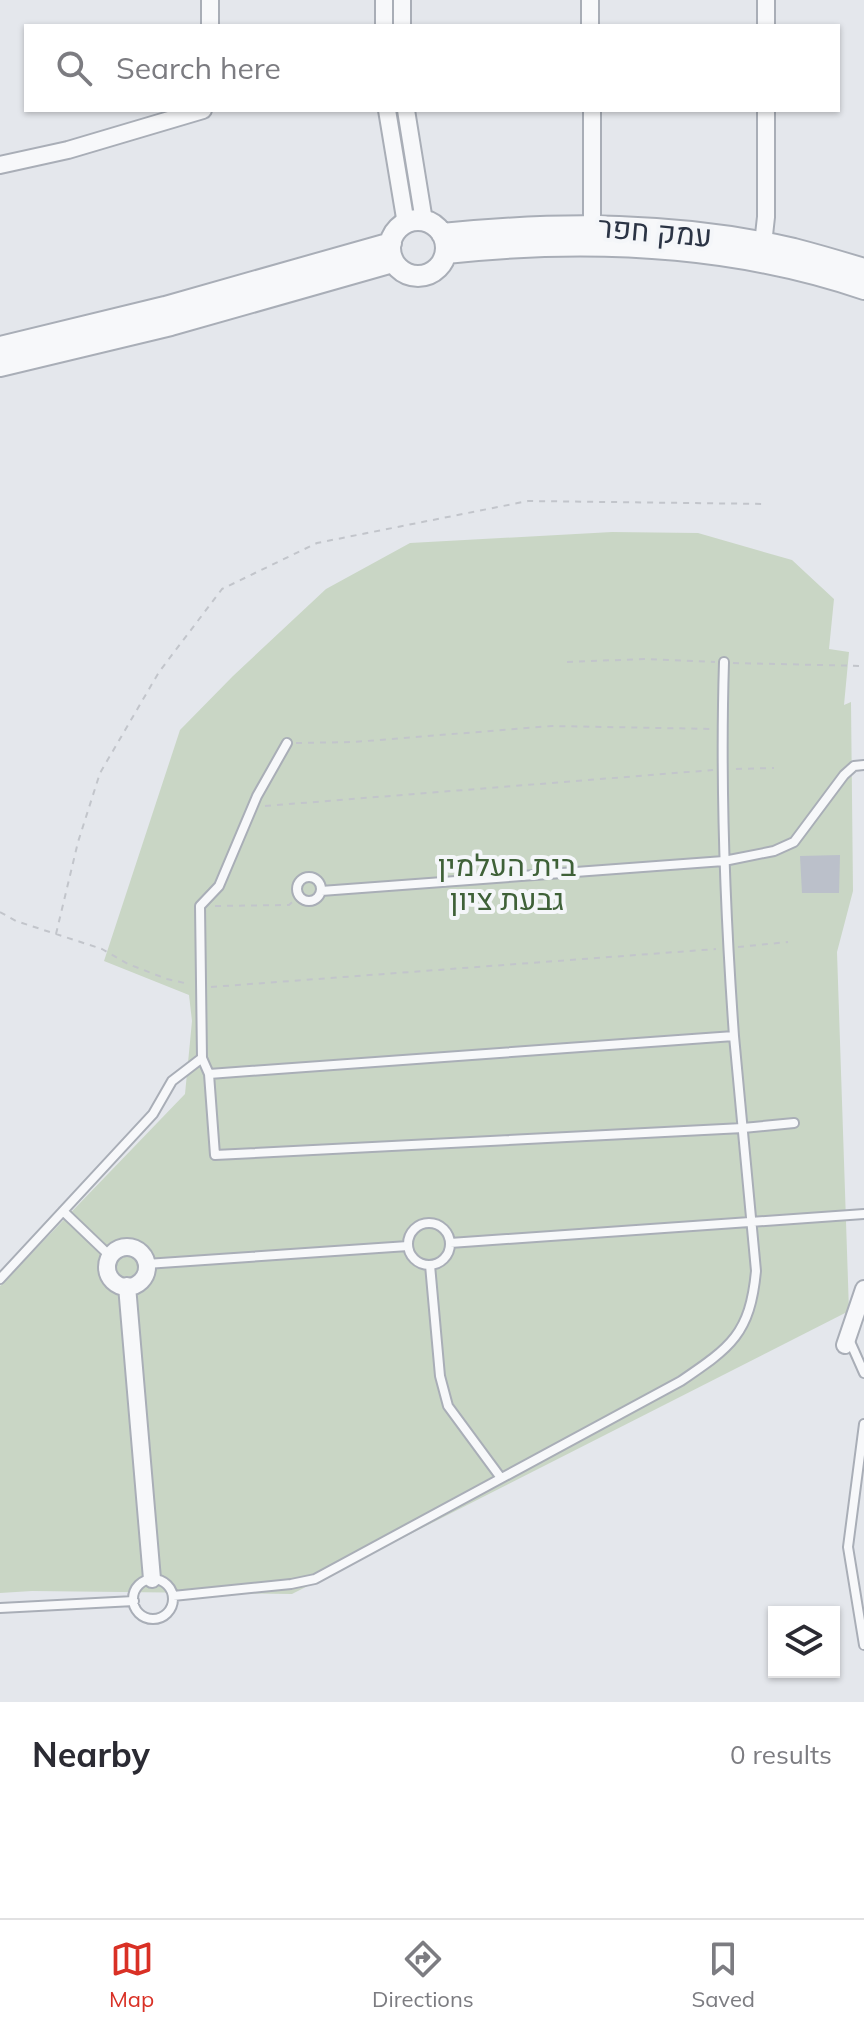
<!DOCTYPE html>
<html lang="en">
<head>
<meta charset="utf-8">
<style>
  :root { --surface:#fff; --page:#f2f2f3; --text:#2b2b33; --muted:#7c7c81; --line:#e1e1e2; --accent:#d93025 }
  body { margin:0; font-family:Mulish,Heebo,sans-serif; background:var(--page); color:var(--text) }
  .controls { position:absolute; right:24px; bottom:24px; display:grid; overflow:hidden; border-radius:0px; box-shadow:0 2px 6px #0004 }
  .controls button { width:72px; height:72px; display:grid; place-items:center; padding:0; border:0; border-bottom:2px solid var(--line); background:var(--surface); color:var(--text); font:40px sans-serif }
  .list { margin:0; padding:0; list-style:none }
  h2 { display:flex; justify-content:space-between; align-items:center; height:104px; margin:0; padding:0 32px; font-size:34px }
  h2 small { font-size:26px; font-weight:400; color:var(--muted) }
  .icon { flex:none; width:44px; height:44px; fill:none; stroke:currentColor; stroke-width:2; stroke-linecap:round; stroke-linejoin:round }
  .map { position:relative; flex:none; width:864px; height:1702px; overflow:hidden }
  .search { position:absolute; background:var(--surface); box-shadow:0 2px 6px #0004; left:24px; right:24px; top:24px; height:88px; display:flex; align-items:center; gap:20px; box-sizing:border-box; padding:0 28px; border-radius:0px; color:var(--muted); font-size:30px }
  .sheet { height:216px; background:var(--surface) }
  nav { display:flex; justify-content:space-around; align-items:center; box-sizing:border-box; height:112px; border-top:2px solid var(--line); background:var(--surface); font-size:22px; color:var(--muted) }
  nav a { display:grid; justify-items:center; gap:4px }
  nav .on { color:var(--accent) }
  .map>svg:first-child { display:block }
  .green { fill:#c9d6c5 }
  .building { fill:#bbc0ca }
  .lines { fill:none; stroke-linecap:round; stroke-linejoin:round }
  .service-casing { stroke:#a9aeb7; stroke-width:12 }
  .minor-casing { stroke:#a9aeb7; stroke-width:20 }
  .tertiary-casing { stroke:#a9aeb7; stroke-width:24 }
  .path { stroke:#c2c5cb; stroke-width:2; stroke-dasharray:6 6; stroke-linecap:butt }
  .service { stroke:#f7f8fa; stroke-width:8 }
  .minor { stroke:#f7f8fa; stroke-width:16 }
  .tertiary { stroke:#f7f8fa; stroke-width:20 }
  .labels { text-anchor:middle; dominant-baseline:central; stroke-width:8; stroke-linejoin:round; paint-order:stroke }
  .street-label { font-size:30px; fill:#2b3445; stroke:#f4f6f9 }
  .park-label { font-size:30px; fill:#3f6138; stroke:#f4f6f9 }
</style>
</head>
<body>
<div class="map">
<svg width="864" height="1702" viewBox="0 0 864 1702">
  <rect width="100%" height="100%" fill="#e4e7ec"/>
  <path class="green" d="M612,532L698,533L792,560L834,599L829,649L849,652L844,705L851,702L853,891L837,952L849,1311L292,1594L32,1591L0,1593V1286L185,1094L192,1021L189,995L104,961L180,730L233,676L326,589L410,543Z"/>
  <path class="building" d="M840,855L839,893H802L800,856Z"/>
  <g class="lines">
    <g class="service-casing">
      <path id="service" d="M287,743L257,796L219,886L200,906L202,1058L209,1074L734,1036C725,911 720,788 724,662
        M297 889a12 12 0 1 1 24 0a12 12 0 1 1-24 0Z
        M321,891L724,861L774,851L794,842L844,775L854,766L864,765
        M209,1074L215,1155L743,1128L794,1123
        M63,1211L110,1256
        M408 1244a21 21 0 1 1 42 0a21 21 0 1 1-42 0Z
        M450,1243L864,1214
        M146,1264L408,1246
        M430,1265L440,1376L448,1406L501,1478
        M0,1279L153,1114L172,1081L202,1058
        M848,1337L864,1373
        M864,1424L848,1547L864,1645
        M133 1599a20 20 0 1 1 40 0a20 20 0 1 1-40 0Z
        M173,1596L291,1584L315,1579L681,1381C731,1347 750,1334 756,1271L734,1036
        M0,1608L134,1601"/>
    </g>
    <g class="minor-casing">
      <path id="minor" d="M590,0V26
        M766,0V26
        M210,26V0
        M384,26V0
        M402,26V0
        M387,110L406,224
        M406,110L424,221
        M592,110V225
        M0,165L68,150L203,110
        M763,244L766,217V110
        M107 1267a20 20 0 1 1 40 0a20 20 0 1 1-40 0Z
        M127,1286L152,1579
        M845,1345L864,1289"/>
    </g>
    <g class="tertiary-casing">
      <path id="tertiary" d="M390 248a28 28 0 1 1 56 0a28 28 0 1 1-56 0Z
        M442,234C560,222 678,222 794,249C817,255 841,262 864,269
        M446,253C586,238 729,243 864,289
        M0,347L165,307L391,243
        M0,366L171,325L393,262"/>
    </g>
    <path class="path" d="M567,662L644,659L715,662
      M733,663L864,666
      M296,743L354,742L552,726L713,729
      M736,769L774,768
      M265,806L713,770
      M215,906L289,905L299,896
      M0,912L16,921L102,949L128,964L167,979L189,984
      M56,934L78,842L100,773L159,672L222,589L317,543L528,501L767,504
      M738,947L788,942
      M211,987L716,949"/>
    <use href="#service" class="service"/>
    <use href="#minor" class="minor"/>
    <use href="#tertiary" class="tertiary"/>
  </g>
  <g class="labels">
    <g class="street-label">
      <text transform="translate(655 231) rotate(5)">עמק חפר</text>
    </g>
    <g class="park-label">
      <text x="507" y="865">בית העלמין<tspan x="507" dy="34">גבעת ציון</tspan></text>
    </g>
  </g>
</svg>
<div class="controls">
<button><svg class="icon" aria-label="layers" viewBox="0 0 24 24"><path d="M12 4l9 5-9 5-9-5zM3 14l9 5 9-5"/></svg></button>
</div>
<div class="search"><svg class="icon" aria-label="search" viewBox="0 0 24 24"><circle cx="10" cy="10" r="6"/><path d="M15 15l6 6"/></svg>Search here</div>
</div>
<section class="sheet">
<h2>Nearby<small>0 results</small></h2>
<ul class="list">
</ul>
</section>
<nav>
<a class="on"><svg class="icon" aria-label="map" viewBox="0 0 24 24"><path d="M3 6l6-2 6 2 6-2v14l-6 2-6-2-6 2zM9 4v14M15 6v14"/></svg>Map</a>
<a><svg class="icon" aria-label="directions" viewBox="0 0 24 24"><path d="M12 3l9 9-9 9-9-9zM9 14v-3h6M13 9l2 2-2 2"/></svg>Directions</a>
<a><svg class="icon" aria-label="saved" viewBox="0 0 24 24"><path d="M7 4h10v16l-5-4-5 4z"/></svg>Saved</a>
</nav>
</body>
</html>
